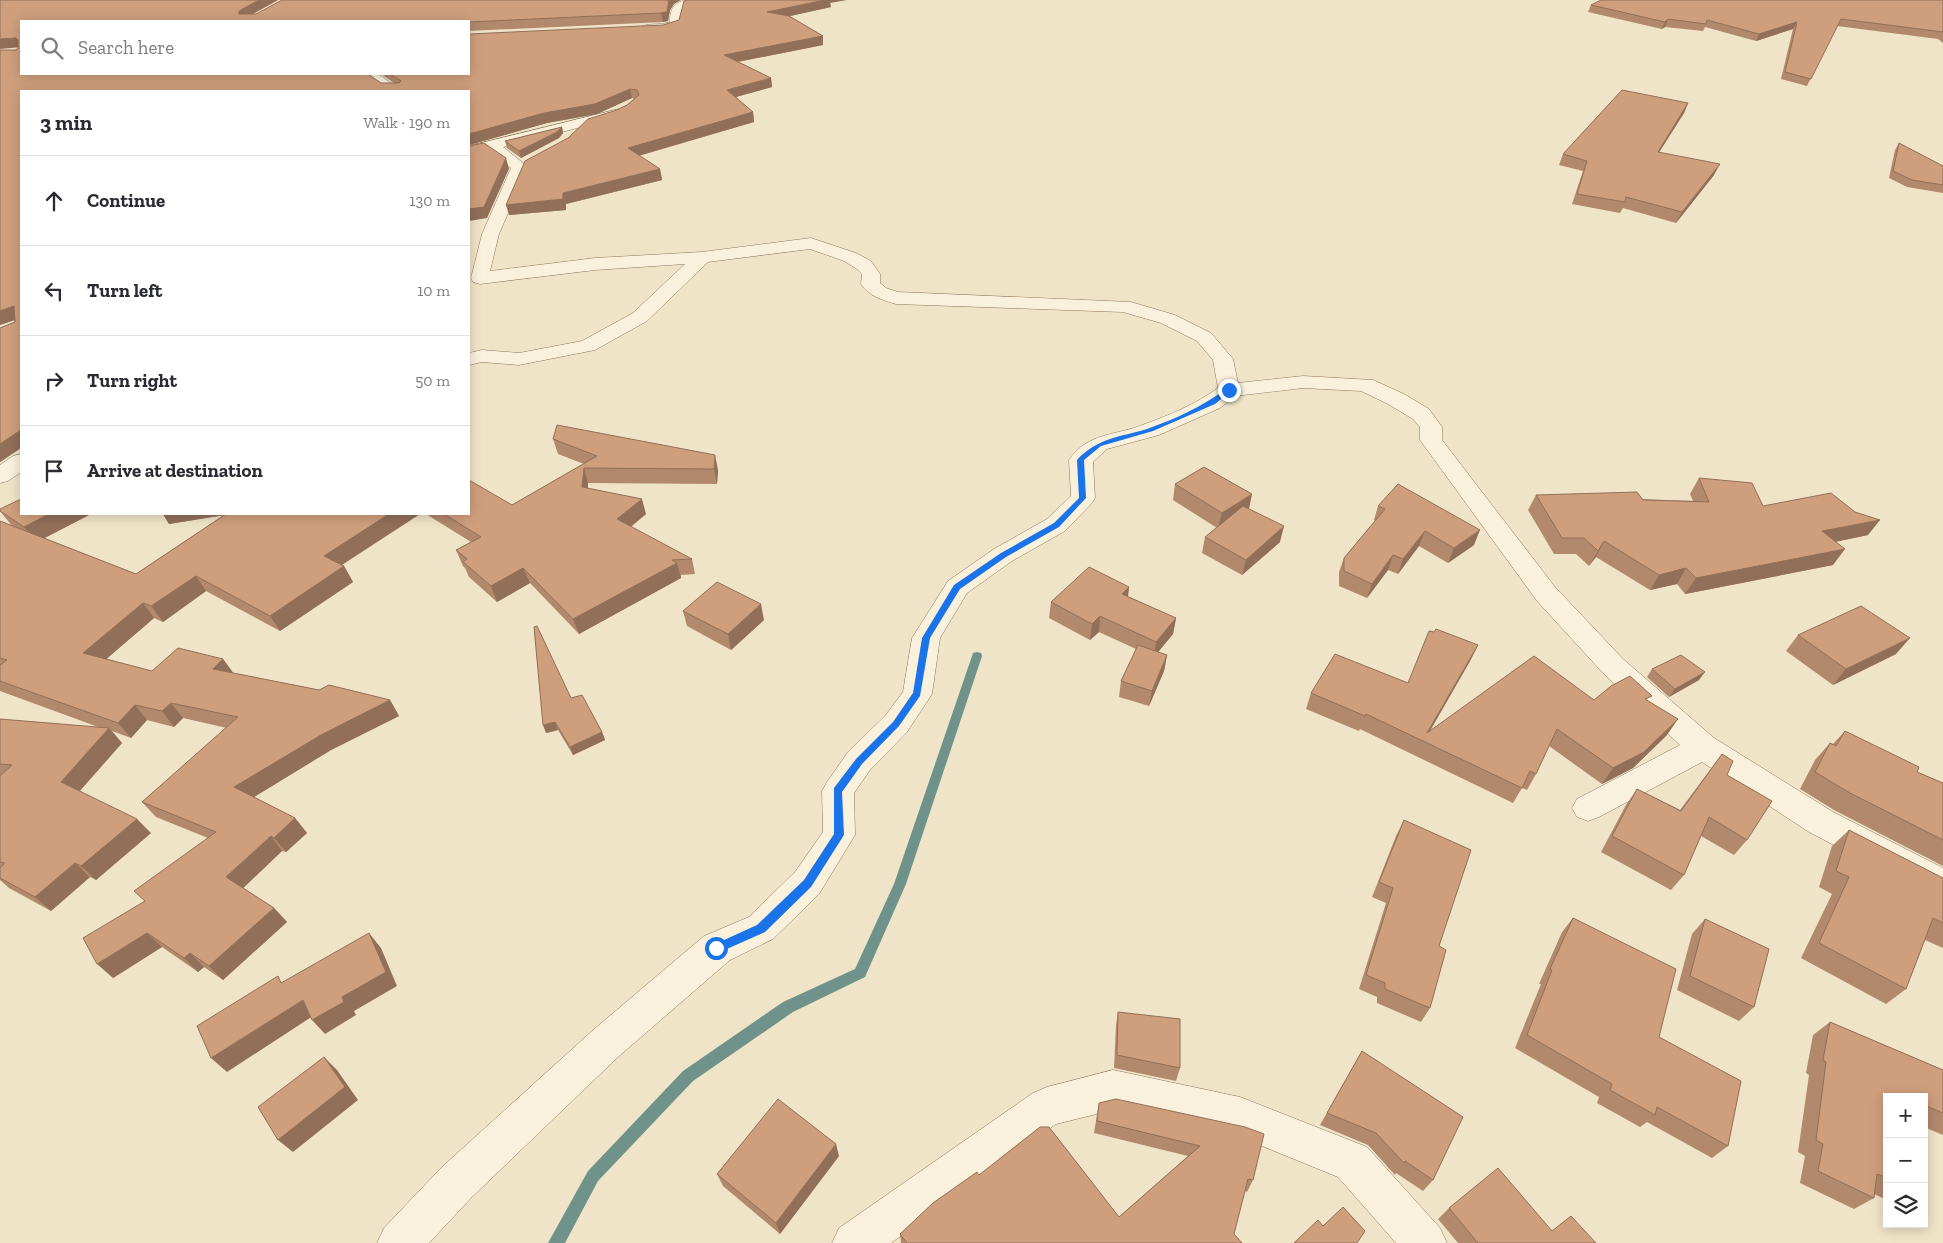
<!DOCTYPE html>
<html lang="en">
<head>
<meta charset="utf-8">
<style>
  :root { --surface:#fff; --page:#f7f7f7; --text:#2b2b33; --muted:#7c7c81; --line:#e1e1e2 }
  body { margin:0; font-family:"Zilla Slab",serif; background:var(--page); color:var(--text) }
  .controls { position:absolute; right:15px; bottom:15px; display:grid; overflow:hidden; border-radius:0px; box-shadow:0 2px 12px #0003 }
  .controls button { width:45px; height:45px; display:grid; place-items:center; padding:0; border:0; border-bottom:1px solid var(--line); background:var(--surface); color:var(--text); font:25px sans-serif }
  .stop { position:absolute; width:15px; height:15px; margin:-11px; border:4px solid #1a73e8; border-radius:50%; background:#fff }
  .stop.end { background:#1a73e8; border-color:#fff; box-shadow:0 1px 5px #0008 }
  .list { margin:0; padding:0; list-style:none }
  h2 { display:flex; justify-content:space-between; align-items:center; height:65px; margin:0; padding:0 20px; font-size:21px }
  h2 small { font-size:16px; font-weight:400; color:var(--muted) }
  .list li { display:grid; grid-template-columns:32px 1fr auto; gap:15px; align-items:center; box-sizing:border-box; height:90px; padding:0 20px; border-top:1px solid var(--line) }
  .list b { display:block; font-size:19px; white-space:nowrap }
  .list em { font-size:16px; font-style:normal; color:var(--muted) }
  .icon { flex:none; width:28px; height:28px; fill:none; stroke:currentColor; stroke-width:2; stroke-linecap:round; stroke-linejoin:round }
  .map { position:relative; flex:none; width:1943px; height:1243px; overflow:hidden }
  .search { position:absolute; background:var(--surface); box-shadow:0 2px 12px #0003; left:20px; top:20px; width:450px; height:55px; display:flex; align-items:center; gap:12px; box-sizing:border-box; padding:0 18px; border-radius:0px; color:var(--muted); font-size:19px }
  .panel { position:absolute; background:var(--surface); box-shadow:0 2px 12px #0003; left:20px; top:90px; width:450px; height:425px; border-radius:0px }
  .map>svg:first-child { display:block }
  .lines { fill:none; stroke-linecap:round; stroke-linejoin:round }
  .stream { fill:#6f938a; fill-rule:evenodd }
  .minor-casing { stroke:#8d765c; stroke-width:1 }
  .minor { fill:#faf1dc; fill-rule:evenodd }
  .wall { fill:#b2896c }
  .shaded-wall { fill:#916f58 }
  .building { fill:#cf9f7d; stroke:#916f58 }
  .route { fill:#1a73e8 }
</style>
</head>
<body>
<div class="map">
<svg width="1943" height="1243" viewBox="0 0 1943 1243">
  <rect width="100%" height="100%" fill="#f0e4c8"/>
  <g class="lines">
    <path class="stream" d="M977,652L981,653L982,656L906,884L865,977L793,1012L693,1081L598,1181L565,1243H548L588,1171L683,1071L783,1002L855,969L894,884L972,656L973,653Z"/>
    <g class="minor-casing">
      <path id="minor" d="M685,0L700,1L698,4L684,8L680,27C669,31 646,38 637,29C644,22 660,26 670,22C670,9 673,4 685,0Z
        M362,74H378L402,91H386Z
        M619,109L624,110L626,113L624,116L503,147L528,167L499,234L490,271L595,258L702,252L811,238L856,253L871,261L880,274V283L886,288L898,292L1131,302L1175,315L1211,333L1233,359L1238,383L1303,376L1373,380L1404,394L1429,409L1442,427V440L1555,587L1623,659L1714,738L1833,812L1943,868V900L1931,896L1809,832L1702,762L1599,817L1588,821L1577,817L1572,808L1577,799L1680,745L1603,673L1537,601L1420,440V427L1413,419L1388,404L1361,391L1303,388L1235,396L1220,408L1159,435L1107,449L1093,462L1095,498L1092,503L1065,531L1012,561L967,593L940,638L932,694L907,732L870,770L854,793L855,835L819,894L773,939L730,960L618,1057L472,1197L429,1243H377L384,1228L442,1167L592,1031L704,936L749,917L795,872L823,832L822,791L827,782L848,752L885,716L903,692L912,638L948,581L994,549L1047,519L1071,496L1069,460C1088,432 1116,436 1145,424C1170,415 1196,404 1218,388L1213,360L1197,341L1161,323L1123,312L896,304C882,300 869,296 861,284L862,274L857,269L844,261L810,249L708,262L647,321L595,350L519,365L482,362L469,365V353L482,350L519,353L582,341L633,313L685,264L595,270L480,284L473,282L471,278L482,234L511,168L488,151L469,156V146Z
        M21,454V472L8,481L0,483V465L13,456Z
        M1113,1070L1240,1097L1367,1147L1440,1228L1447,1243H1396L1338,1177L1240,1137L1113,1110L1056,1124L891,1243H832L839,1228L1033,1093L1047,1087Z"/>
    </g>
    <use href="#minor" class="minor"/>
  </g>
  <path class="wall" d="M0,0H278L253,14L674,4L670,10L668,21L663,22L469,31V32V21H21L381,83H394L381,74H469L663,25L830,3L831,7L789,16L823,36V45L738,62L771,78L772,87L736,97L753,112L754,122L639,156L660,169L662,180L566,204V210L509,215L617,110L627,105L634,99L632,98L597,114L547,123L469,145V91H21V448L0,462V328L15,322L14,320L0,325L16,50L18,48Z
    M1943,0V43L1938,39L1837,26L1807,86L1781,79L1793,29L1756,41L1705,27L1703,31L1665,27L1662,29L1588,12L1591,5Z
    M1688,103L1684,113L1659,152L1714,175L1676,223L1623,208L1620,213L1572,204L1583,171L1559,165L1563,154Z
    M562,127L563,133L559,138L521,158L507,148L505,141Z
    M1899,143L1943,166V193L1907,187L1889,178L1895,150Z
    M553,439L718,470L717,484L588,483V489L646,514L631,527L692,559L695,574L681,575V578L579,634L530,583L497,602L469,577L465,568L463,566L456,550L471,542L426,514H469L512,505L584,464L558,454Z
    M1699,478L1763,506L1868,535L1835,542L1833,565L1685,594L1677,584L1650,590L1596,557L1589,566L1576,554H1554L1528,510L1536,495L1693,501L1690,494Z
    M1175,484L1249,509L1280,542L1242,575L1202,553L1205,537L1217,528L1173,500Z
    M1378,506L1474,545L1448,563L1419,546L1398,574L1388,570L1367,598L1339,586V572L1344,558L1375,521L1374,520Z
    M0,509L21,514H91L44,538L136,574L224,515L169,524L163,514H420L342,565L344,566L353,582L280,631L206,591L163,622L154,618L106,659L152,671L223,659L233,673L319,690L390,700L399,716L331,750L254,797L295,818L307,833L286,852L282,851L243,888L274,908L287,922L223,980L204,967L198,972L162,947L113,978L145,901L208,838L156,817L142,802L227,728L183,718L174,727L147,720L131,738L112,731L122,743L80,791L151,833L96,880L90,877L51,911L9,888L0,880V719L101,728L0,691V521L12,526L0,511Z
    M1129,587L1128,597L1176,618L1173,634L1158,652L1167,655L1164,671L1149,706L1119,697L1121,681L1136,649L1099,632L1090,640L1049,618L1051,602Z
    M683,611L764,620L731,650L687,626Z
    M1798,635L1896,654L1833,685L1786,651Z
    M1478,645L1470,661L1430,731L1594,700L1648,701L1667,735L1633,768L1602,784L1549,746L1536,774L1527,790L1522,788L1513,803L1360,729L1359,731L1306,709L1311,693L1408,683Z
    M1652,669L1699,680L1669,697L1647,677Z
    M571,698L602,732L605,740L573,755L558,730L546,733Z
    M1845,731L1917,772L1943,783V866L1834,810L1800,789L1815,760L1830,743L1833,744Z
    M1722,754L1727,775L1747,840L1734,855L1701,836L1684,875L1671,890L1601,852L1626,805L1637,789L1680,810Z
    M1404,820L1439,946L1430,1008L1421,1022L1377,1003V997L1359,989L1386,903L1372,897L1396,836Z
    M1849,830L1943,878V948L1925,940L1906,989L1886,1004L1801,958L1832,894L1819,887L1832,846Z
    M1573,918L1659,1037L1728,1146L1712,1158L1647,1122L1640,1127L1597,1103L1599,1097L1515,1048L1541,984H1539L1562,932Z
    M1705,919L1754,1007L1739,1021L1677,990L1692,934Z
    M1118,1012L1180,1068L1176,1081L1114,1068L1116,1025Z
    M1830,1022L1943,1070V1135L1924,1127V1097H1887V1200L1874,1194V1198L1854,1209L1800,1183L1805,1156L1798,1152L1809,1075L1806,1073L1813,1035Z
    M1362,1051L1433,1180L1423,1191L1396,1173L1395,1175L1368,1145L1320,1125Z
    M1099,1103L1245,1127L1253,1180L1247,1192L1245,1191L1234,1234L1242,1243H901L900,1234L1119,1217L1188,1156L1094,1133Z
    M839,1156L780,1234L723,1186L717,1174Z
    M1449,1208L1552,1231L1596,1243H1458L1438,1219Z"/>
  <path class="shaded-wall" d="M259,0H278L243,19L239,14V11Z
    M669,0H681L674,4L670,10L668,21L663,22L661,13Z
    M824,0H847L830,3L831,7L768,21L767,12Z
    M1668,19L1665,27L1662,29L1665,22Z
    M1797,22L1793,29L1756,41L1759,34Z
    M823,36V45L726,64L724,55Z
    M16,38L21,47L0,49V39Z
    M771,78L772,87L728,99L727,90Z
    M630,89L632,98L597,114L547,123L469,145V134Z
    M1688,103L1684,113L1653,162L1658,152Z
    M753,112L754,122L630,158L628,148Z
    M562,127L563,133L559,138L521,158L519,151Z
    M506,158L509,169L487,218L469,221V209Z
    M1720,164L1714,175L1676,223L1682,212Z
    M660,169L662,180L566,204V210L509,215L506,205L563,193Z
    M14,306L21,318L0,325V311Z
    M21,430V448L0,462V444Z
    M715,455L718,470L717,484L714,469Z
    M584,468L588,483L587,503L582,487Z
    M1252,494L1249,509L1218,529L1222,513Z
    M642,499L646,514L621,534L617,519Z
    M49,514H91L37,542L24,527Z
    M163,514H231L169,524Z
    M389,514H420L332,571L324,556Z
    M1880,520L1868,535L1810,547L1822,531Z
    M1284,526L1280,542L1242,575L1246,560Z
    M1480,530L1474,545L1448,563L1454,548Z
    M1425,531L1419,546L1398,574L1403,559Z
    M1604,541L1596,557L1589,566Z
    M1845,549L1833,565L1685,594L1696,578Z
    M1393,555L1388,570L1367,598L1372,584Z
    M677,563L681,578L579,634L573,619Z
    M344,566L353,582L280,631L270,616Z
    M523,568L530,583L497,602L491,586Z
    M1686,568L1677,584L1650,590L1659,575Z
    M196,576L206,591L163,622L151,606Z
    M1129,587L1127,603L1122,594Z
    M143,603L154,618L96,668L83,653Z
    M761,604L764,620L731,650L728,634Z
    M1100,616L1099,632L1090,640L1092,624Z
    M1176,618L1173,634L1154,657L1156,642Z
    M1910,638L1896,654L1833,685L1846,669Z
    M1478,645L1470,661L1424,741L1427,733Z
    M1167,655L1164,671L1149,706L1152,691Z
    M223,659L234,674L213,669Z
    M1705,672L1699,680L1669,697L1675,689Z
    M390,700L399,716L331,750L246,802L234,787L321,735Z
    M171,703L183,718L174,727L162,711Z
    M135,705L147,720L131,738L118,723Z
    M1678,719L1667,735L1633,768L1602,784L1613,768Z
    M555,722L558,730L546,733L543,725Z
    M109,728L122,743L75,796L61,782Z
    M602,732L605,740L573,755L570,747Z
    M295,818L307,833L286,852L274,838Z
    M137,819L151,833L96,880L81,866Z
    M271,836L282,851L239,892L226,877Z
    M75,863L90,877L51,911L35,897Z
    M274,908L287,922L223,980L209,966Z
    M147,933L162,947L113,978L97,964Z
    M369,933L381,948L397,986L354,1011L356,1015L325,1034L312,1020L342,997Z
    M190,953L204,967L198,972L184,958Z
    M303,1000L316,1014L227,1072L211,1058Z
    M324,1057L337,1070L358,1100L293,1152L278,1140Z
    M836,1144L839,1156L780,1234L776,1223Z"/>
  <path class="building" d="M0,0H259L239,11V14H256L282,0H669L667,12L661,13L469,22V21H21V74H368L381,83H399L401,81L390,74H469V34L663,25L679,20L684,1L688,0H825L767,12L789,16L823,36L724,55L771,78L727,90L753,112L628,148L660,169L563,193V199L506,205L525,161L568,138L588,119L617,110L627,105L639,95L637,90L630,89L595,104L544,113L469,134V91H21V430L0,444V328L15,322L14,306L0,311V50H16L18,48V40L16,38L0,39Z
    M1601,0H1943V32L1841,19L1811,79L1785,72L1797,22L1759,34L1707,20L1706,24L1668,19L1665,22L1591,5Z
    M1622,90L1688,103L1658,152L1720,164L1682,212L1626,197L1625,202L1577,194L1587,161L1563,154Z
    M562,127L557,132L519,151L505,141Z
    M484,143L506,158L484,207L469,209V146Z
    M1899,143L1943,166V185L1912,180L1893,171Z
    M557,425L715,455L714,469L584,468L582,487L642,499L617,519L692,559L672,560L677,563L573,619L523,568L491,586L463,562L467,559L456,550L481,537L444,514H469V480L512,505L597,456L553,439Z
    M1204,467L1252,494L1222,513L1175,484Z
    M1699,478L1752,483L1763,506L1831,493L1855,512L1880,520L1822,531L1845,549L1696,578L1686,568L1659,575L1604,541L1598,551L1584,538H1562L1536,495L1637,492L1643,500L1709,502Z
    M1398,484L1480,530L1454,548L1425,531L1403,559L1393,555L1372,584L1344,571V558L1385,509L1378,506Z
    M21,499V514H49L24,527L0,511V509Z
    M1243,506L1284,526L1246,560L1205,537Z
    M226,514H389L324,556L344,566L270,616L196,576L151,606L143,603L83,653L152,671L178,648L223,659L213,669L319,690L329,685L390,700L321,735L234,787L295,818L274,838L271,836L226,877L274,908L209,966L190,953L184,958L147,933L97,964L83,938L145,901L134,891L216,832L142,802L238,717L171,703L162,711L135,705L118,723L0,681V665L7,660L0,658V521L136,574Z
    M1089,567L1129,587L1122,594L1176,618L1156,642L1100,616L1092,624L1051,602Z
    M717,582L761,604L728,634L683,611Z
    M1861,606L1910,638L1846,669L1798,635Z
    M537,626L571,698L582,695L602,732L570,747L555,722L543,725L534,627Z
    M1436,629L1478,645L1427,733L1534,656L1594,700L1611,686L1630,676L1652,696L1645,699L1678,719L1644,752L1613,768L1557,729L1536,774L1530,771L1522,788L1366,714L1365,716L1311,693L1335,654L1408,683L1429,631L1434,632Z
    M1138,645L1167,655L1152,691L1121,681Z
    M1681,655L1705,672L1675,689L1652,669Z
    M0,719L109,728L61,782L137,819L81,866L75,863L35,897L0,878V868L5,863L0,862V776L12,765L0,764Z
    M1845,731L1919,767L1917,772L1943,783V840L1850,793L1815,772L1830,743L1836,746Z
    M1722,754L1733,761L1727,775L1772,801L1747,840L1709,817L1684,875L1612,836L1637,789L1681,811Z
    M1404,820L1471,850L1439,946L1446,950L1430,1008L1385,989V983L1366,975L1393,888L1379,882Z
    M1849,830L1943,878V923L1933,918L1906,989L1819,943L1849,877L1836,871Z
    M1573,918L1676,969L1659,1037L1741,1081L1728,1146L1657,1107L1655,1115L1610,1090L1612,1084L1527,1035L1552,970L1550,969Z
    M1705,919L1769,949L1754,1007L1690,976Z
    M369,933L386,972L342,997L344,1002L312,1020L303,1000L211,1058L197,1026L278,976L281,983Z
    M1118,1012L1180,1019V1068L1117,1055Z
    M1830,1022L1943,1070V1113L1924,1105V1097H1887V1178L1877,1174L1874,1198L1818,1171L1823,1144L1816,1140L1826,1062L1823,1060Z
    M1362,1051L1463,1117L1433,1180L1405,1161L1404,1163L1376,1133L1327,1113Z
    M324,1057L345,1087L278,1140L258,1107Z
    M778,1099L836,1144L776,1223L717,1174Z
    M1116,1099L1245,1127L1264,1134L1253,1180L1248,1179L1234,1234L1242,1243H907L900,1234L933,1203L977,1172L979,1175L1040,1127H1049L1119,1217L1200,1146L1097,1121L1099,1103Z
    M1498,1168L1552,1231L1571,1216L1596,1243H1478L1449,1208Z
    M1343,1207L1365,1231L1357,1243H1294L1318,1220L1323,1226Z"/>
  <path class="route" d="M1227,388L1232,390L1215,404L1153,431L1101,446L1084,460L1086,498L1059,527L1006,557L960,589L930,638L920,696L899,726L862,764L842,792L844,835L811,887L765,932L720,952H713L711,948L713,945L757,925L804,880L834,834V788L856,759L893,722L913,693L922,638L954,585L1001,553L1054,523L1079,498L1077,460C1097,438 1120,437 1147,429C1175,419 1204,406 1227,388Z"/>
</svg>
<div class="controls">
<button>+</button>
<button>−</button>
<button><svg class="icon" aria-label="layers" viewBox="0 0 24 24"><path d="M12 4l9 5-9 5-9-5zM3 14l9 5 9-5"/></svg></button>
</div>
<div class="stop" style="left:716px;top:948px"></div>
<div class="stop end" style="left:1229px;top:390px"></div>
<div class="search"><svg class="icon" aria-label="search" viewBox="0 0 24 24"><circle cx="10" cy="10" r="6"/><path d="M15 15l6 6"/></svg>Search here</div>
<section class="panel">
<h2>3 min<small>Walk · 190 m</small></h2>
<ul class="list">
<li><svg class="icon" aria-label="ahead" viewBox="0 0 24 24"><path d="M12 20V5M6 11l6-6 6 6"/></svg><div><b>Continue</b></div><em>130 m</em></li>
<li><svg class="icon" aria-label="left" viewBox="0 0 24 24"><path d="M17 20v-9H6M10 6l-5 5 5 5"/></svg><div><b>Turn left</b></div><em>10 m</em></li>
<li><svg class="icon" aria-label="right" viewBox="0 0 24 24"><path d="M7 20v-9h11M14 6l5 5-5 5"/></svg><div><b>Turn right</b></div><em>50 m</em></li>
<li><svg class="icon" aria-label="arrive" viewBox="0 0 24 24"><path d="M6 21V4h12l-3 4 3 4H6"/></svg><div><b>Arrive at destination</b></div></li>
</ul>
</section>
</div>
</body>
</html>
